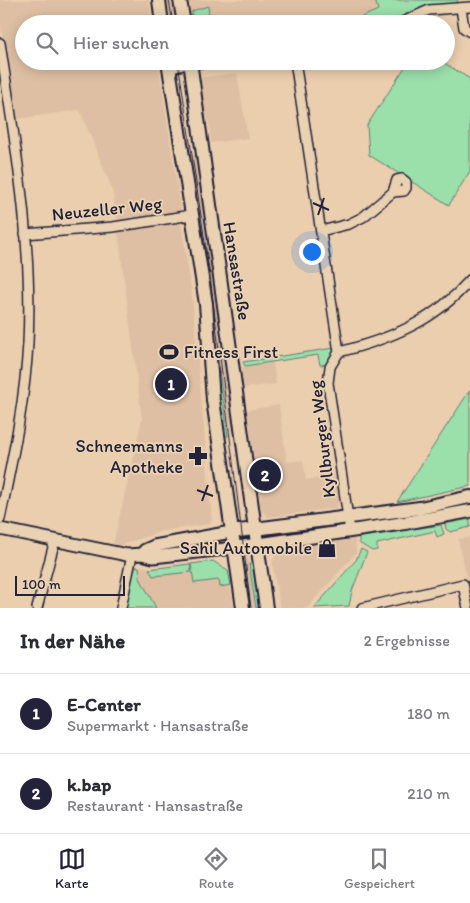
<!DOCTYPE html>
<html lang="de">
<head>
<meta charset="utf-8">
<style>
  :root { --surface:#fff; --page:#f2f2f3; --text:#2b2b33; --muted:#7c7c81; --line:#e1e1e2; --accent:#22223b }
  body { margin:0; font-family:Itim,sans-serif; background:var(--page); color:var(--text) }
  .scale { position:absolute; left:15px; bottom:12px; width:110px; box-sizing:border-box; padding-left:5px; border:2px solid #22223b; border-top:0; font-size:14px; line-height:18px; white-space:nowrap; color:#22223b; -webkit-text-stroke:4px #e9d1b1; paint-order:stroke }
  .you { position:absolute; left:311px; top:251px; width:18px; height:18px; margin:-12px; border:4px solid #fff; border-radius:50%; background:#1a73e8; box-shadow:0 0 0 8px #1a73e833 }
  .badge { display:grid; place-items:center; width:32px; height:32px; border-radius:50%; background:var(--accent); color:#fff; font-size:16px; font-weight:700 }
  .pin { position:absolute; translate:-50% -50%; border:2px solid #fff; box-shadow:0 1px 5px #0006 }
  .list { margin:0; padding:0; list-style:none }
  h2 { display:flex; justify-content:space-between; align-items:center; height:65px; margin:0; padding:0 20px; font-size:21px }
  h2 small { font-size:16px; font-weight:400; color:var(--muted) }
  .list li { display:grid; grid-template-columns:32px 1fr auto; gap:15px; align-items:center; box-sizing:border-box; height:80px; padding:0 20px; border-top:1px solid var(--line) }
  .list b { display:block; font-size:19px; white-space:nowrap }
  .list p { margin:0; font-size:16px; white-space:nowrap; color:var(--muted) }
  .list em { font-size:16px; font-style:normal; color:var(--muted) }
  .icon { flex:none; width:28px; height:28px; fill:none; stroke:currentColor; stroke-width:2; stroke-linecap:round; stroke-linejoin:round }
  .map { position:relative; flex:none; width:470px; height:608px; overflow:hidden }
  .search { position:absolute; background:var(--surface); box-shadow:0 2px 12px #0003; left:15px; right:15px; top:15px; height:55px; display:flex; align-items:center; gap:12px; box-sizing:border-box; padding:0 18px; border-radius:28px; color:var(--muted); font-size:19px }
  .sheet { height:225px; background:var(--surface) }
  nav { display:flex; justify-content:space-around; align-items:center; box-sizing:border-box; height:70px; border-top:1px solid var(--line); background:var(--surface); font-size:14px; color:var(--muted) }
  nav a { display:grid; justify-items:center; gap:2px }
  nav .on { color:var(--accent) }
  .map>svg:first-child { display:block }
  .built { fill:#debfa3 }
  .green { fill:#9bdfab; stroke:#5e8073 }
  .lines { fill:none; stroke-linecap:round; stroke-linejoin:round }
  .minor-casing { stroke:#22223b; stroke-width:12 }
  .tertiary-casing { stroke:#22223b; stroke-width:15 }
  .secondary-casing { stroke:#22223b; stroke-width:16 }
  .minor { stroke:#e9d1b1; stroke-width:9 }
  .tertiary { stroke:#e9d1b1; stroke-width:11 }
  .secondary { stroke:#e9d1b1; stroke-width:12 }
  .tram { stroke:#22223b; stroke-width:1 }
  .ticks { fill:none; stroke:#22223b; stroke-width:2 }
  .labels { text-anchor:middle; dominant-baseline:central; stroke-width:4; stroke-linejoin:round; paint-order:stroke }
  .street-label { font-size:18px; fill:#22223b; stroke:#e9d1b1 }
  .poi-label { font-size:18px; fill:#22223b; stroke:#e9d1b1; text-anchor:end }
</style>
</head>
<body>
<div class="map">
<svg width="470" height="608" viewBox="0 0 470 608">
  <rect width="100%" height="100%" fill="#ebceae"/>
  <filter id="ink" filterUnits="userSpaceOnUse"><feTurbulence type="fractalNoise" baseFrequency=".02" numOctaves="2"/><feDisplacementMap in="SourceGraphic" scale="10" xChannelSelector="R" yChannelSelector="G"/><feConvolveMatrix kernelMatrix="1 2 1 2 8 2 1 2 1" color-interpolation-filters="sRGB"/></filter>
  <g filter="url(#ink)">
    <path class="built" d="M0,0H149L152,24H24V61H158L181,211L118,223L112,189L80,110L16,119L0,22Z
      M167,0H175L180,24H170Z
      M189,0H375L378,10L346,24H193Z
      M237,73L248,138L211,143L209,122H205L199,78Z
      M200,154L236,429L227,430L190,155Z
      M181,222L192,295L212,520L209,524L163,531L118,546L113,545L142,419L118,231Z
      M273,362L276,384L244,388L242,367Z
      M279,405L287,462L303,460L306,480L337,475L341,500L336,508L268,517L261,510L247,410Z
      M470,537V591L458,539Z
      M355,539L356,553L307,608H280L272,562L276,556L280,552L310,544Z
      M248,554L256,608H249L242,565V555Z
      M213,561L228,571L234,608H124L134,566L153,568Z"/>
    <path class="green" d="M375,0H458L456,4L402,19L392,24H346L378,10Z
      M208,6L210,24H192V11Z
      M409,61H441L470,79V171L449,205L369,155L367,125Z
      M190,155L228,436H224L187,156Z
      M334,348L329,364L320,365L318,355L245,366L243,362Z
      M470,390V486L397,502Z
      M470,519V527L450,532L446,529L445,524Z
      M441,525L444,534L437,537L435,531L377,544V550L372,551L359,543V537Z
      M361,549L367,552L352,591L349,606L314,608L356,560Z
      M213,561L228,571L231,585L220,587L219,580L194,583L191,564Z
      M190,564L191,572L153,576L149,569Z
      M249,564H252L260,608H256Z
      M134,566L139,567L140,578L156,608H124Z"/>
    <g class="lines">
      <g class="minor-casing">
        <path id="minor" d="M461,8L464,28L470,32
          M398,24L429,10L470,7
          M0,43C15,142 33,243 28,343C25,402 12,461 0,519
          M295,61L339,352L330,367L328,383L350,531
          M169,69L190,63L236,61
          M321,231L349,224L363,217L393,192L404,191L406,188V182L402,179L397,180L393,192
          M25,234L113,227L192,215
          M339,352C390,339 435,321 470,280
          M37,608L55,540
          M121,608L132,555
          M362,608L463,584L468,608"/>
      </g>
      <g class="tertiary-casing">
        <path id="tertiary" d="M0,529L127,555L142,554L153,557L234,548
          M142,554L145,550L154,546L231,532"/>
      </g>
      <g class="secondary-casing">
        <path id="secondary" d="M159,0L162,24
          M180,0L184,24
          M168,61L206,304L213,400L243,608
          M190,61L266,608
          M231,532L420,508L470,497
          M234,548L405,523L470,511"/>
      </g>
      <use href="#minor" class="minor"/>
      <use href="#tertiary" class="tertiary"/>
      <use href="#secondary" class="secondary"/>
      <path class="tram" d="M169,0L173,24
        M178,61L210,276L251,608"/>
    </g>
  </g>
  <path class="ticks" d="M313,203L329,210M318,215L324,198M197,490L213,496M202,501L208,485"/>
  <defs>
    <g id="stadium-bare" transform="scale(1.5)"><path d="M0-5a6.5 5 0 1 0 0 10a6.5 5 0 1 0 0-10ZM-3.5-1.8h7v3.6h-7Z" fill="#22223b" stroke="#e9d1b1" stroke-width="2.5" paint-order="stroke"/></g>
    <g id="pharmacy-bare" transform="scale(1.5)"><path d="M-2-6h4v4h4v4h-4v4h-4v-4h-4v-4h4Z" fill="#22223b" stroke="#e9d1b1" stroke-width="2.5" paint-order="stroke"/></g>
    <g id="shop-bare" transform="scale(1.5)"><path d="M-5-2.5h2.3a2.7 3.5 0 0 1 5.4 0H5L5.5 6h-11ZM-1.5-2.5h3a1.5 2.3 0 0 0-3 0Z" fill="#22223b" stroke="#e9d1b1" stroke-width="2.5" paint-order="stroke"/></g>
  </defs>
  <g fill-rule="evenodd">
    <use href="#stadium-bare" x="169" y="352"/>
    <use href="#pharmacy-bare" x="198" y="456"/>
    <use href="#shop-bare" x="327" y="548"/>
  </g>
  <g class="labels">
    <g class="street-label">
      <text transform="translate(107 209) rotate(-6)">Neuzeller Weg</text>
      <text transform="translate(237 271) rotate(81)">Hansastraße</text>
      <text transform="translate(322 439) rotate(-97)">Kyllburger Weg</text>
    </g>
    <g class="poi-label">
      <text x="184" y="352" text-anchor="start">Fitness First</text>
      <text x="183" y="446">Schneemanns<tspan x="183" dy="21">Apotheke</tspan></text>
      <text x="312" y="548">Sahil Automobile</text>
    </g>
  </g>
</svg>
<div class="scale">100 m</div>
<div class="you"></div>
<div class="pin badge" style="left:171px;top:384px">1</div>
<div class="pin badge" style="left:265px;top:475px">2</div>
<div class="search"><svg class="icon" aria-label="search" viewBox="0 0 24 24"><circle cx="10" cy="10" r="6"/><path d="M15 15l6 6"/></svg>Hier suchen</div>
</div>
<section class="sheet">
<h2>In der Nähe<small>2 Ergebnisse</small></h2>
<ul class="list">
<li><span class="badge">1</span><div><b>E-Center</b><p>Supermarkt · Hansastraße</p></div><em>180 m</em></li>
<li><span class="badge">2</span><div><b>k.bap</b><p>Restaurant · Hansastraße</p></div><em>210 m</em></li>
</ul>
</section>
<nav>
<a class="on"><svg class="icon" aria-label="map" viewBox="0 0 24 24"><path d="M3 6l6-2 6 2 6-2v14l-6 2-6-2-6 2zM9 4v14M15 6v14"/></svg>Karte</a>
<a><svg class="icon" aria-label="directions" viewBox="0 0 24 24"><path d="M12 3l9 9-9 9-9-9zM9 14v-3h6M13 9l2 2-2 2"/></svg>Route</a>
<a><svg class="icon" aria-label="saved" viewBox="0 0 24 24"><path d="M7 4h10v16l-5-4-5 4z"/></svg>Gespeichert</a>
</nav>
</body>
</html>
